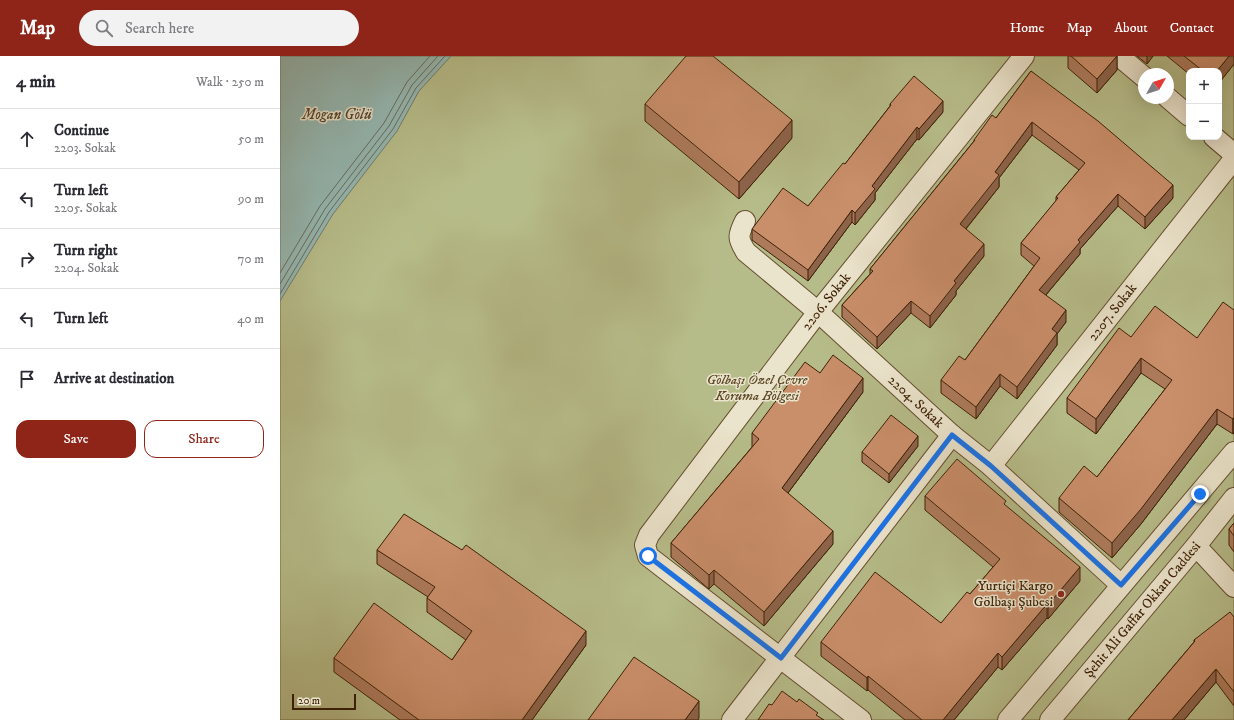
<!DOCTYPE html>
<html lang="en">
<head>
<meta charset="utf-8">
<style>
  :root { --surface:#fff; --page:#f2f2f3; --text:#2b2b33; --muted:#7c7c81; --line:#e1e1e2; --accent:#8f2418 }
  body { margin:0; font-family:"IM FELL DW Pica",serif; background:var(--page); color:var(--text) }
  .controls { position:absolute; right:12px; top:12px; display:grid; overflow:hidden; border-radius:8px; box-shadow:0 4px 16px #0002 }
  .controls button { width:36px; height:36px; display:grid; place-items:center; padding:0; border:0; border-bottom:1px solid var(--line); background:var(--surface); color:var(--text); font:20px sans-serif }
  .compass { position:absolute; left:858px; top:12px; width:36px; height:36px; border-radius:50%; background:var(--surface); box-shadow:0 4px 16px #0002; rotate:51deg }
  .scale { position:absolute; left:12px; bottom:10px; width:64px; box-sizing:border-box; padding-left:4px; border:2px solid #3e2106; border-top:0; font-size:11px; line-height:14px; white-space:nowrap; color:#3e2106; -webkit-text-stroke:3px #ebe4cc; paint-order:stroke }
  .stop { position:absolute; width:12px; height:12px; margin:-9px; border:3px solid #1a73e8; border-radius:50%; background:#fff }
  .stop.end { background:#1a73e8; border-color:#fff; box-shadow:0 1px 4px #0008 }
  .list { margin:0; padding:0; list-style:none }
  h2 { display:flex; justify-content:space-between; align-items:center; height:52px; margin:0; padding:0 16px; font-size:17px }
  h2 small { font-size:13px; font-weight:400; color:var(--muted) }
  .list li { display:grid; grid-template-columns:26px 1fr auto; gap:12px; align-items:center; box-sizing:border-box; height:60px; padding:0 16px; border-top:1px solid var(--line) }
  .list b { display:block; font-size:15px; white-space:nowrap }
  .list p { margin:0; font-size:13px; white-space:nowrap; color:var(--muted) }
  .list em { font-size:13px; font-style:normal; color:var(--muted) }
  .actions { display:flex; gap:8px; padding:12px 16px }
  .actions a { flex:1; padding:9px 0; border:1px solid var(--accent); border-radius:12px; text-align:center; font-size:14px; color:var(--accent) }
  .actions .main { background:var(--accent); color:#fff }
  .icon { flex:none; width:22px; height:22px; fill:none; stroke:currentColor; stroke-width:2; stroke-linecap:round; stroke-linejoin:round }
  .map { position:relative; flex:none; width:954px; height:664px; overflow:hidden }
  header { display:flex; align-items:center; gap:24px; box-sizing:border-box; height:56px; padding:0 20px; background:var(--accent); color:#fff }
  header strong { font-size:19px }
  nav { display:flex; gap:22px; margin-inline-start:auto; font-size:14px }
  .search { width:280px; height:36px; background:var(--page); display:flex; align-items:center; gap:10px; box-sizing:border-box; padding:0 14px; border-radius:22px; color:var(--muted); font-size:15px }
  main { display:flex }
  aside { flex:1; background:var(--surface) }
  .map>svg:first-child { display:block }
  .green { fill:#b6bc89; stroke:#7a6e48; fill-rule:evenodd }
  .water { fill:#95b8b2; stroke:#727c6d }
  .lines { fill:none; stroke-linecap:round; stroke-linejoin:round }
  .shore { stroke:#6a6c5c; stroke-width:1 }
  .minor-casing { stroke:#664e30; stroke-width:22 }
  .minor { stroke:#ebe4cc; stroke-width:20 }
  .wall { fill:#ad7a5b; stroke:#3e2106 }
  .shaded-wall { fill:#8d634a; stroke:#3e2106 }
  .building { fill:#c98e6a; stroke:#3e2106 }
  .route { stroke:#1a73e8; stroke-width:5 }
  .poi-dot { fill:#8f2418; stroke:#ebe4cc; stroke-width:1.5 }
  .labels { text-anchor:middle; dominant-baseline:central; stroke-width:3; stroke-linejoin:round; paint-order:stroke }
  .street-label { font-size:14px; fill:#3e2106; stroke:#ebe4cc }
  .park-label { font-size:14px; font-style:italic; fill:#5c4827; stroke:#ebe4cc }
  .poi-label { font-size:14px; fill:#3e2106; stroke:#ebe4cc; text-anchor:end }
  .water-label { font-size:15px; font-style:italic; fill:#544731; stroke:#ebe4cc }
</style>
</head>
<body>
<header>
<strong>Map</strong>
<div class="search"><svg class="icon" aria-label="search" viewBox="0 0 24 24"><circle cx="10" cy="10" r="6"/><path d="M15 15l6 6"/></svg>Search here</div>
<nav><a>Home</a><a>Map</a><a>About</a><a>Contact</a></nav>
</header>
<main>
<aside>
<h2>4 min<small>Walk · 250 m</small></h2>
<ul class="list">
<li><svg class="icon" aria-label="ahead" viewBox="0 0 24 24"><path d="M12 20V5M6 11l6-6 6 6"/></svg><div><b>Continue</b><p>2203. Sokak</p></div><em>50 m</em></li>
<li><svg class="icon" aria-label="left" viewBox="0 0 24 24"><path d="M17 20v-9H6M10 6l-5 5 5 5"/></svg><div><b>Turn left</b><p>2205. Sokak</p></div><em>90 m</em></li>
<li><svg class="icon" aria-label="right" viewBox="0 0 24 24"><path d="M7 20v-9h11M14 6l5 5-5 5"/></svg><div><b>Turn right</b><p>2204. Sokak</p></div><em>70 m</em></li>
<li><svg class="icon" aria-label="left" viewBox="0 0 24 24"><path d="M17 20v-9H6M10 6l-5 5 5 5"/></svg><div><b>Turn left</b></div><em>40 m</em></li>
<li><svg class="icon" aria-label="arrive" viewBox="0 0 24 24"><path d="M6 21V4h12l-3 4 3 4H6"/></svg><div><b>Arrive at destination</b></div></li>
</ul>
<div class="actions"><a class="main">Save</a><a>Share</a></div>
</aside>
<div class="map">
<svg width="954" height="664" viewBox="0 0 954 664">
  <rect width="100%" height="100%" fill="#e0d5b0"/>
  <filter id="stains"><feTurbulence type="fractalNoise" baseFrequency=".005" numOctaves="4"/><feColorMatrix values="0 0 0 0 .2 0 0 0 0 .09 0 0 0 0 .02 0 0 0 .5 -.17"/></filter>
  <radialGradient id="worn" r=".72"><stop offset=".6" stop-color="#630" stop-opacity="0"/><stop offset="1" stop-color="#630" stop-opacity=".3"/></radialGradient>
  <path class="green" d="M0,0H954V664H0ZM909,15H939V81H909ZM864,18H888V42H864Z"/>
  <path class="water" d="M0,0H171L139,35L117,75L53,158L0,245Z"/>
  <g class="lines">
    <path class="shore" d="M0,217L40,150L104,67L127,26L150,0
      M0,228L45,153L109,70L132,29L158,0
      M0,238L49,156L113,73L136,32L165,0"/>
    <g class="minor-casing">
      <g id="minor">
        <path d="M839,0L864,21"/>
        <path d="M888,42L909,60"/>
        <path d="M934,81L954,98"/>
        <path id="s1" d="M465,165C458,179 457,182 466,196L538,256L672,379L711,410L841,529"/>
        <path id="s2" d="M711,410L954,103"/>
        <path d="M916,490L954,531"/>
        <path d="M452,664L672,379"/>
        <path id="s3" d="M581,664L368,500L365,489L369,479L538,256L744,0"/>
        <path d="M728,664L954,396"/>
        <path id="s4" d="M770,664L916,490L954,442"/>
      </g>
    </g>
    <use href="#minor" class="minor"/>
  </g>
  <path class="wall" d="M788,0H837V14L817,37L788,12Z
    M857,0H873L867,8Z
    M887,0H954V8L939,27V15H909V18Z
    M751,15L893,142L865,173L838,150L800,193V198L766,239L786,266L777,278V289L737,343L720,330L696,363L661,337V324L685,304L754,210L741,199V187L776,145V141L799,114L752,79L719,122V131L686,173L704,200L676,235V239L650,272L631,257L597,293L562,261V249L590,218V213L694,85V84L716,62Z
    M365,48L512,82L459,143L365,65Z
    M610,48L663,56L639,84L637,83L595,137V144L575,169L572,166L528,225L472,184V173L528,150L565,108L610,50Z
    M954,254L953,378L937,368L861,468L832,502L779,456V442L817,421L885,333L861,317L816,378L787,357V342L851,281L917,282Z
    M540,317L583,336L508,437L553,488L484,570L434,528L429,533L391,501V487L472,391V377Z
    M638,390L609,427L582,406V396Z
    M645,440L726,450L800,525L768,563L767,562L722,614L718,611L674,664H625L588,634L587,635L541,600V586L661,567L690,538L713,511L645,454Z
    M954,467V496L949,489V473Z
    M97,494L306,589L252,664H120L54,616V602L172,604L186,584L147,556V542L148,541L97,508Z
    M954,561V650L936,626L904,664H848L914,586V584Z"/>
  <path class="shaded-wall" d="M837,0V14L817,37V23Z
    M867,0H873L867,8Z
    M949,0H954V8L939,27V15H937Z
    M663,45V56L639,84V73Z
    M512,64V82L459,143V126Z
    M752,66V79L719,122V131L680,180V168L715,116Z
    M637,71V83L595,137V144L575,169V157L592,130Z
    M893,129V142L865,173V161Z
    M838,138V150L800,193V198L759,247V234L798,184Z
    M572,154V166L528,225V214Z
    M704,188V200L676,235V239L650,272V260L674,225Z
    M631,245V257L597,293V281Z
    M786,254V266L777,278V289L737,343V331L772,273Z
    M861,302V317L816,378V363Z
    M720,318V330L696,363V351Z
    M583,322V336L502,445V432Z
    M937,353V368L861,468L832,502V487Z
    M954,361V376L953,378V363Z
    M638,380V390L609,427V418Z
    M553,475V488L484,570V556Z
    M800,511V525L768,563V549Z
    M434,514V528L429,533V519Z
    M767,548V562L722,614V601Z
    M306,575V589L252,664H242Z
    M718,597V611L674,664H663Z
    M936,613V626L904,664H892Z
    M588,620V634L587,635V622Z
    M419,645V662L418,664H405Z"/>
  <path class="building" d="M406,0H433L512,64L459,126L365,48Z
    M791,0H837L817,23Z
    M904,0H949L937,15H923Z
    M751,15L818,65L893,129L865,161L838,138L798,184L800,186L759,234L786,254L772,273L777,277L737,331L720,318L696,351L661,324L679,300L685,304L760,202L741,187L778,142L776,141L805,107L752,66L715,116L719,119L680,168L704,188L674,225L676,227L650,260L631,245L597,281L562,249L593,215L590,213L695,84H694L712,59L716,62Z
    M634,20L663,45L639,73L637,71L592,130L595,133L575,157L572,154L528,214L472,173L503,132L528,150L563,107L565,108L611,49L610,48Z
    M943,246L954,254V361L953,363L937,353L861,453L832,487L779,442L804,410L817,421L892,324L861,302L816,363L787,342L839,272L851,281L875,250L917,282Z
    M553,299L583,322L502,432L553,475L484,556L434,514L429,519L391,487L479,383L472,377L525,306L540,317Z
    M611,359L638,380L609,418L582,396Z
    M677,403L726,445L724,448L800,511L768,549L767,548L722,601L718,597L663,664H642L588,620L587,622L541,586L595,516L661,567L687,536L690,538L720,503L645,440Z
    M124,458L182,494L186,489L306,575L242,664H139L54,602L94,547L172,604L192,575L147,542L155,531L97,494Z
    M954,467V480L949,473Z
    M950,556L954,561V636L936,613L892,664H848L915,585L914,584Z
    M354,601L419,645L405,664H308Z
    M502,635L517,646L519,643L538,657L536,659L544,664H478L489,648L492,649Z"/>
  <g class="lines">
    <path class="route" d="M368,500L501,602L672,379L711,410L841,529L920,438"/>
  </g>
  <circle class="poi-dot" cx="781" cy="538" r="4"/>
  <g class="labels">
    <g class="street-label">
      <text stroke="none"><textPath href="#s3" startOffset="584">2206. Sokak</textPath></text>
      <text stroke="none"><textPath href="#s2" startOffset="196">2207. Sokak</textPath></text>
      <text stroke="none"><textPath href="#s1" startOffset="260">2204. Sokak</textPath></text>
      <text stroke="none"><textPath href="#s4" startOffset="144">Şehit Ali Gaffar Okkan Caddesi</textPath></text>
    </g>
    <g class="park-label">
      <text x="477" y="324">Gölbaşı Özel Çevre<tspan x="477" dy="16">Koruma Bölgesi</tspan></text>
    </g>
    <g class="poi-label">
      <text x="773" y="530">Yurtiçi Kargo<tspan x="773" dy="16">Gölbaşı Şubesi</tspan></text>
    </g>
    <g class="water-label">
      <text x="57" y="58">Mogan Gölü</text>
    </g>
  </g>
  <rect width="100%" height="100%" filter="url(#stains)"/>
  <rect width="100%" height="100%" fill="url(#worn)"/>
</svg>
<div class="controls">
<button>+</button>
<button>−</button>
</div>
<svg class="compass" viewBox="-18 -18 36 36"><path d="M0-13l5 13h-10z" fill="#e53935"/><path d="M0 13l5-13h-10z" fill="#7c7c81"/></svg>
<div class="scale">20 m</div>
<div class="stop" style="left:368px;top:500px"></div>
<div class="stop end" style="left:920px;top:438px"></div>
</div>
</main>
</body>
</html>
